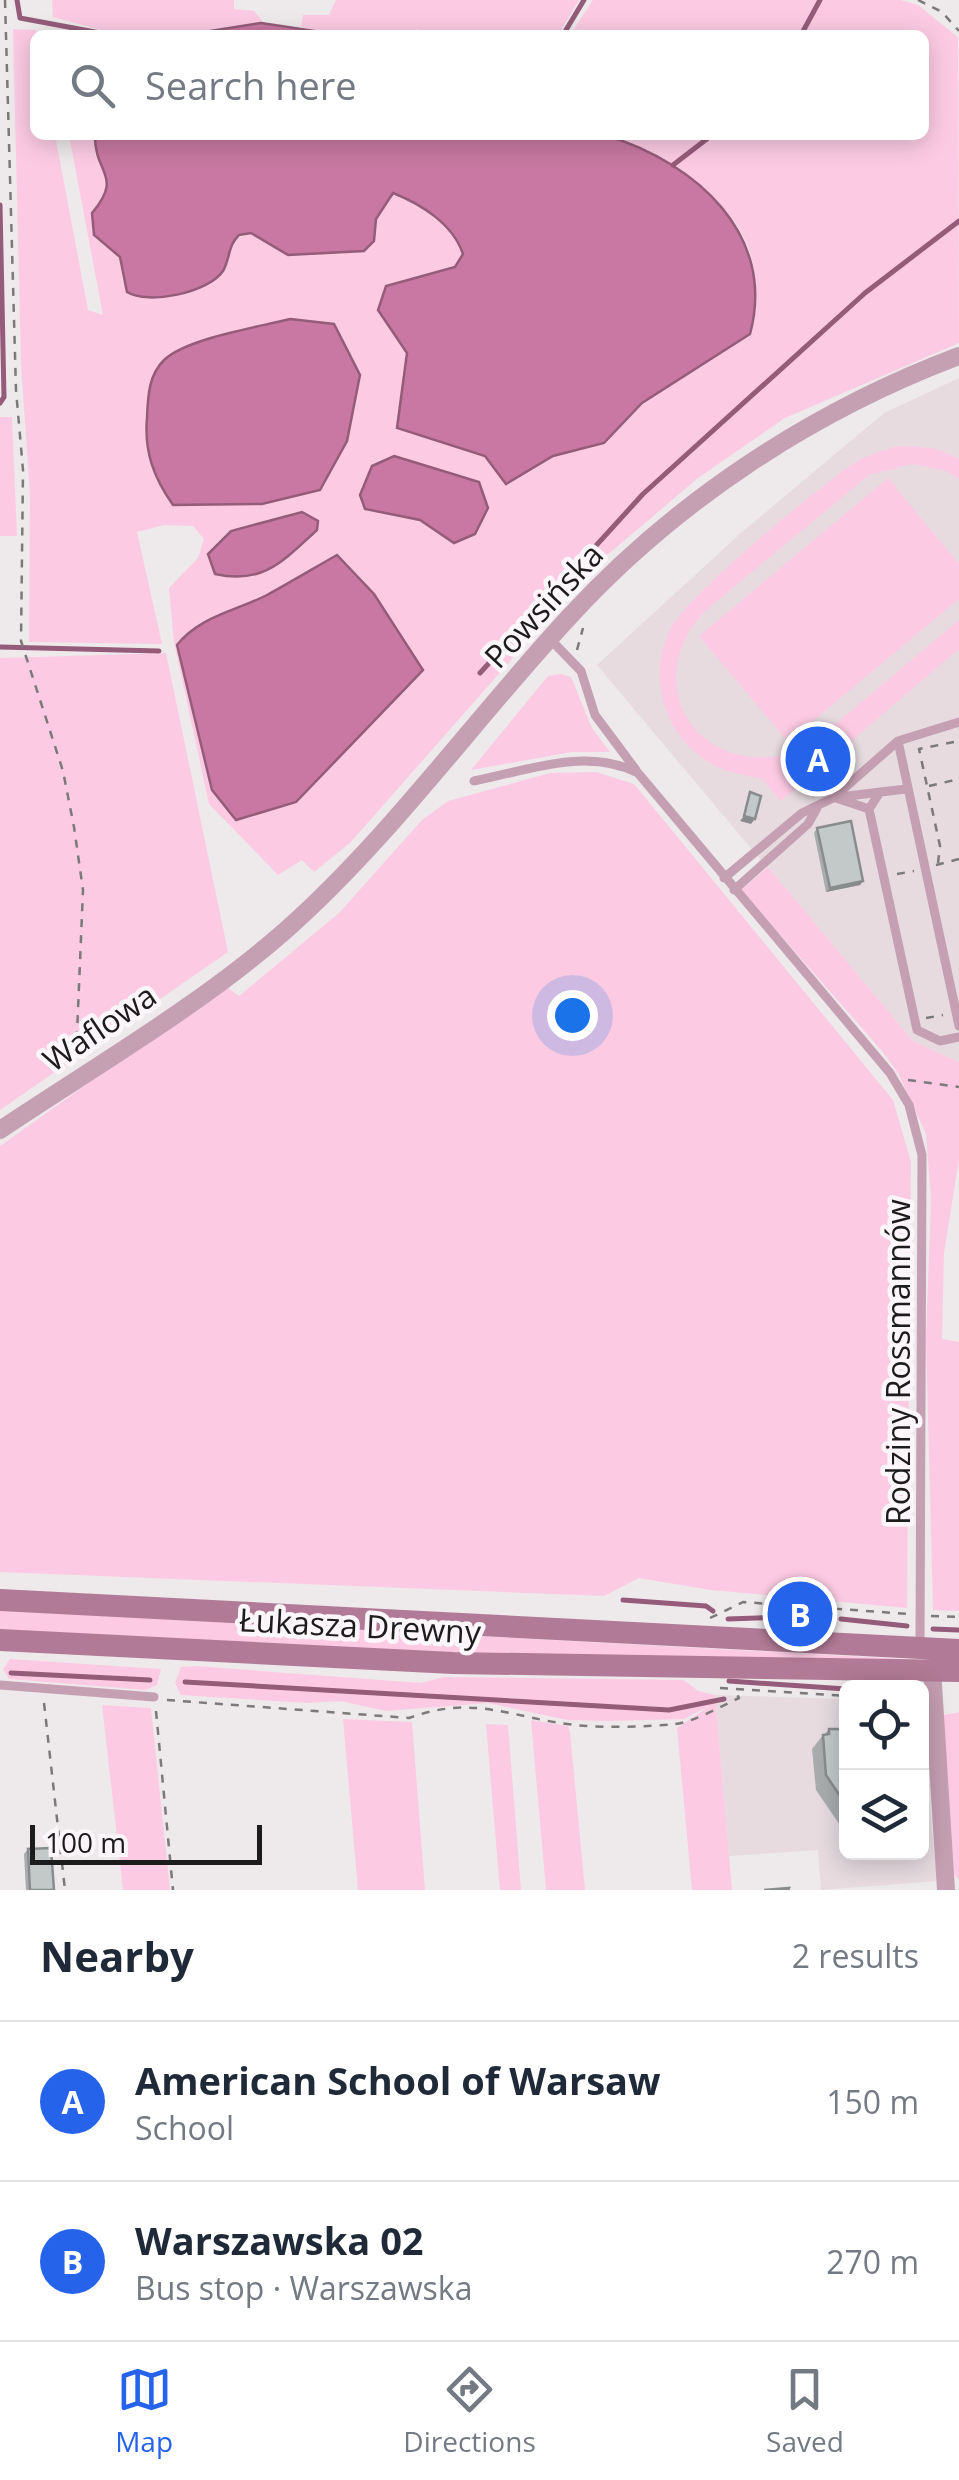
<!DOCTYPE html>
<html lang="en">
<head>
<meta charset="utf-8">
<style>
  :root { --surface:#fff; --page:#f2f2f3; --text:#1f2937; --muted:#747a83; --line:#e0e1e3; --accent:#2563eb }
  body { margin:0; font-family:"Open Sans",sans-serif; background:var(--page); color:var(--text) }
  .controls { position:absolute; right:30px; bottom:30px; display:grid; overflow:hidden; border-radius:15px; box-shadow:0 5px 25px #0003 }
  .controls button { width:90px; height:90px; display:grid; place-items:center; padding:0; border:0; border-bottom:2px solid var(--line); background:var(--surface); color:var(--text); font:50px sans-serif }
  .scale { position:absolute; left:30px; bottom:25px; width:232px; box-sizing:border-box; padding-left:10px; border:5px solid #1d1c1c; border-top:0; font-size:28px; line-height:35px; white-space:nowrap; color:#1d1c1c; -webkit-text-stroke:8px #fbf6f9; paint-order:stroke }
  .you { position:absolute; left:572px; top:1015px; width:35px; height:35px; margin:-25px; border:8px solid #fff; border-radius:50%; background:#1a73e8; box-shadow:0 0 0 15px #1a73e833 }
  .badge { display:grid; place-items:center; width:65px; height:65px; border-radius:50%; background:var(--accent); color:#fff; font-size:32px; font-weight:700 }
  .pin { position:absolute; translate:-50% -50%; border:5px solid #fff; box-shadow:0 2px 10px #0006 }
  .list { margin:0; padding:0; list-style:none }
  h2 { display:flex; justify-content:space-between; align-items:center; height:130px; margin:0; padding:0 40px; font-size:42px }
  h2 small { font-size:32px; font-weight:400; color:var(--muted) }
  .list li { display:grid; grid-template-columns:65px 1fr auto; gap:30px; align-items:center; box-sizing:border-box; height:160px; padding:0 40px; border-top:2px solid var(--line) }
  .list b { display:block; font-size:38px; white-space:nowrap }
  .list p { margin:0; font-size:32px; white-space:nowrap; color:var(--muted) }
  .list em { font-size:32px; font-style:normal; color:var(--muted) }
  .icon { flex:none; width:55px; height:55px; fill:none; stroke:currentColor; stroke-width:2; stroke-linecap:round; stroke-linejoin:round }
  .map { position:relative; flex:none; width:959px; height:1890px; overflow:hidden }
  .search { position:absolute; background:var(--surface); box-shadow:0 5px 25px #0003; left:30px; right:30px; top:30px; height:110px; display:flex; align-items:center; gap:25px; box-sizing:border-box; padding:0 35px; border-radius:15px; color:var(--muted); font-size:38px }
  .sheet { height:450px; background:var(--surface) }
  nav { display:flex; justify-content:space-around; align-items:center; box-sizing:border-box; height:140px; border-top:2px solid var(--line); background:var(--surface); font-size:28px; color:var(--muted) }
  nav a { display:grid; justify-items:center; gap:5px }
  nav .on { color:var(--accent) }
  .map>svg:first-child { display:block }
  .built { fill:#e7dbe0 }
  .green { fill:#fccbe3 }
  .water { fill:#c878a2; stroke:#955c7a; stroke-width:2.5 }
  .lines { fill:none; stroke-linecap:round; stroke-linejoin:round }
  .stream { stroke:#955c7a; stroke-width:5 }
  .path { stroke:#7c797a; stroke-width:2.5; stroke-dasharray:8 8; stroke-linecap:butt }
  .lane { stroke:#c59fb2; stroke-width:9 }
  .street { stroke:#c59fb2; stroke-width:18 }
  .secondary { stroke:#b17a96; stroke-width:22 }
  .wall { fill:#a8acad }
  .shaded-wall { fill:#888c8d }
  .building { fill:#c3c8c9; stroke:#888c8d; stroke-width:2.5 }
  .labels { text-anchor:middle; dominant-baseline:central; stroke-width:9; stroke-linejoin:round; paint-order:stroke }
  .street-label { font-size:32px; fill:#1d1c1c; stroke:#fbf6f9 }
</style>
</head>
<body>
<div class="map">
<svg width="959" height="1890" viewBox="0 0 959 1890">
  <rect width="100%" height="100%" fill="#eee9eb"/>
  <path class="built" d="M959,378V1062L913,1041L597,665L741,533L884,413Z
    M715,1695L846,1699V1852H922V1726L937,1881L821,1890L818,1850L729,1856Z"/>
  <path class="green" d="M52,0H234V9L254,11L264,23L185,35H120L53,17Z
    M336,0H579L558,35H431L416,29L414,35H341L301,27L303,15H329Z
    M593,0H901L918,5L958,37L959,343L785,418L698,478L592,568L350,843L314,872L302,860L278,875L209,804L174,642L169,588L198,558L204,539L193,526L164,525L137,532L162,644L29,642L30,495L21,364L13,29L36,30L35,135H55L88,310L103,315L69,135H95V155L108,174L123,282L251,233L288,255L374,241L376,219L393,193C421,205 453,223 463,254L455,267L415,277L378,311L407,353L397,427L485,456L507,484L553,456L604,443L642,403L749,334C758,302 759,267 743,236C719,188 647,139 594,135H924V35H570Z
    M0,417H12L17,536H0Z
    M900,446L933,448L959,458V479L946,471L912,464L869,475L705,611C632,690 709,790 808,747L959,620V649L781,801L761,778C725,774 698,762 677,732C657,701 654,663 670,630C684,597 816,490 851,465C865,455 883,450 900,446Z
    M888,478L959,564V599L788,742L699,636Z
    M166,653L228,952L0,1110V658Z
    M561,674L571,677L592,728L610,752H572L471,770L548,676Z
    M596,772L634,784L893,1100L911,1162L907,1608L711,1590L639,1578L604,1596L0,1572V1146L225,986L239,996L339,913L422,820L448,801L550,773Z
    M768,867L913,1041L959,1062V1159L944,1253L942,1339L959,1342V1611L933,1610L926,1340L931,1199L926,1134L898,1073L882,1051L741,890Z
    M0,1610L959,1662L436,1653L0,1630Z
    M10,1659L161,1669L157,1685L145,1690L9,1679L3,1669Z
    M196,1666L421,1683L444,1677L684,1680L698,1691L715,1695L732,1890H692L677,1728L711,1705L684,1719L608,1721L567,1720L488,1703L386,1711L341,1701L306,1703L181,1695L175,1683L181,1667Z
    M102,1705L151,1708L170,1890H123Z
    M959,1712V1880L953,1873L941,1716Z
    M343,1719L412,1722L425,1890H358Z
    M531,1720L568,1726L570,1732L585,1890H546Z
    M486,1724L508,1725L521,1890H500Z"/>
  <path class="water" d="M261,23L341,35H185Z
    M95,135L608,136C695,163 777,234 750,334L642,403L604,443L553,456L506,484L485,456L397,428L407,353L378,310L386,286L455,267L463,254C453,224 421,204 393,193L376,219L374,241L364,251L288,255L251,233L239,235C228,245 230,259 223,271C208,293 148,305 127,292L120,257L94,235L92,213C124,175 94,174 95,135Z
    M290,319L334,324L360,375L347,441L320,490L262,504L173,505C154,478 144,452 147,418C148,398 148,376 164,360C187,338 259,327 290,319Z
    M394,456L479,482L488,508L475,534L454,543L420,520L365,509L360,495L372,466Z
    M302,512L318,521L317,530C283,561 263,585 215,574L208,554L231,531Z
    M337,555L374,594L423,670L296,802L236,820L212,790L177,645C200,616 236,611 267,595C291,582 314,568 337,555Z"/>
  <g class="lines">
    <path class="stream" d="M17,0L20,18L111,35
      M563,35L584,0
      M801,35L820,0
      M673,165L712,135
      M0,205L4,397L0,403
      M0,647L159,651
      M480,673L643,494L865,293L959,221
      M623,1600L706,1606L713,1611
      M809,1615L830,1616
      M728,1619L782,1617
      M841,1619L907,1626
      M933,1629L958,1630
      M11,1673L150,1680
      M729,1681L846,1689
      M185,1682L669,1710L724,1699
      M903,1688V1687"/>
    <path class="path" d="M5,0L16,390L23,470L21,641L63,771L74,827L83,890L76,1058
      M918,0L942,12L959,31
      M577,650L583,628
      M929,786L959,779
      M938,863L940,846L919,749L959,741
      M936,865L959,859
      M897,874L914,871
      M926,1018L943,1015
      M908,1080L959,1087
      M931,1616L959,1617
      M710,1618L743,1602L908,1614
      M720,1688L846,1696
      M167,1700L409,1718C475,1694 511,1718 575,1725C606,1728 644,1727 675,1724C694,1722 722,1706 739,1698L734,1689
      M44,1703L65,1890
      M156,1711L173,1890"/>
    <path class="lane" d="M550,639L581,671L595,715L636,770
      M898,741L959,1026
      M474,781C529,770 586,747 638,773L890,1073L909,1105L922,1155L920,1645
      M907,789L880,792L869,809L917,1030L940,1041L959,1037
      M833,798L880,792
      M836,798L869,809
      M724,878L802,813L833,798L898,741L959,722
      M734,890L808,824L817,808
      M0,1685L154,1697"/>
    <path class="street" d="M0,1130C94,1067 201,1005 286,930C390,838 476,717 571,615C677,500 813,411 959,356
      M932,1669L946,1890"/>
    <path class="secondary" d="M0,1600L959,1650
      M0,1640L453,1663L959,1671"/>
  </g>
  <path class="wall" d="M817,828L863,881L860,885L826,892L814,833Z
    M829,1729H846V1834L816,1790L812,1749L823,1735L825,1734Z
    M28,1849L54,1890H26L24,1854Z"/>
  <path class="shaded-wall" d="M744,816L755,819L751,824L740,821Z
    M863,881L860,885L826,892L830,888Z"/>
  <path class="building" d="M750,792L761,796L755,819L744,816Z
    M851,821L863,881L830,888L817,828Z
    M829,1729H846V1805L826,1775L823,1735L829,1734Z
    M51,1848L54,1890H30L28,1849Z
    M789,1888L788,1890H764Z"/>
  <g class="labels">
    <g class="street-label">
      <text transform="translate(543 605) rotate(-47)">Powsińska</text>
      <text transform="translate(99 1027) rotate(-34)">Waflowa</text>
      <text transform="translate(897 1362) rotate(-90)">Rodziny Rossmannów</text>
      <text transform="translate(360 1625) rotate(3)">Łukasza Drewny</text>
    </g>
  </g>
</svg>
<div class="controls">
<button><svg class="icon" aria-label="locate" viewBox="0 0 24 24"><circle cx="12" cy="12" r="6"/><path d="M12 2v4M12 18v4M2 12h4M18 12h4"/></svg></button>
<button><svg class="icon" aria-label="layers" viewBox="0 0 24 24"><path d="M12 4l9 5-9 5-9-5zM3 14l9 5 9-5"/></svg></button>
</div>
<div class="scale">100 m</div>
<div class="you"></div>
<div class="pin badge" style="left:818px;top:759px">A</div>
<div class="pin badge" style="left:800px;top:1614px">B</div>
<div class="search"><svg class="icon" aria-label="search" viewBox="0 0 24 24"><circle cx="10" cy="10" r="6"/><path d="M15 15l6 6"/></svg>Search here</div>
</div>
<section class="sheet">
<h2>Nearby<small>2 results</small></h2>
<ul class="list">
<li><span class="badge">A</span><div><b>American School of Warsaw</b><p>School</p></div><em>150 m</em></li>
<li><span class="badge">B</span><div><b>Warszawska 02</b><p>Bus stop · Warszawska</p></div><em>270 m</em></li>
</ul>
</section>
<nav>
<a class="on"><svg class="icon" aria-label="map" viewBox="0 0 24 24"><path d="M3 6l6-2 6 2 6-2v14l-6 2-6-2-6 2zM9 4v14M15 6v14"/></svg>Map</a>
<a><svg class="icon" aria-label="directions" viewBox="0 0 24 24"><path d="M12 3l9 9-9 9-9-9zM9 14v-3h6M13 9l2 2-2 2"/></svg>Directions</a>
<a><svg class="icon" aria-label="saved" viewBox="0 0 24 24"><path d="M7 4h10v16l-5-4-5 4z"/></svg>Saved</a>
</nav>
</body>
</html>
